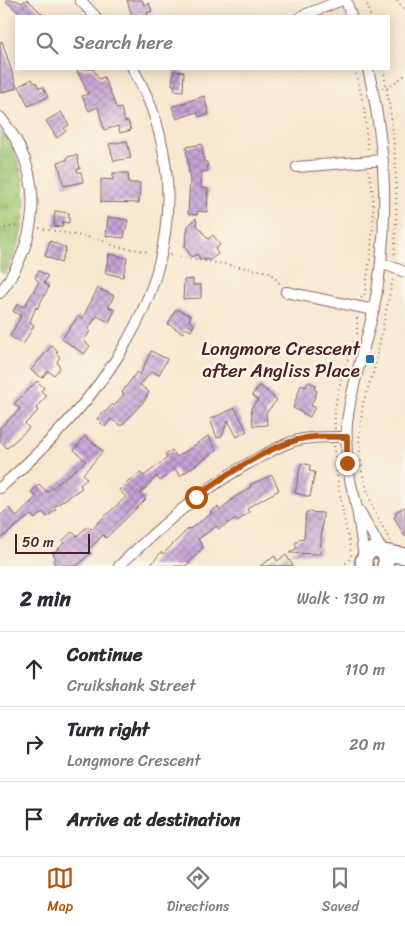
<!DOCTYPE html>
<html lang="en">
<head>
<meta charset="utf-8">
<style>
  :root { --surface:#fff; --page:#f7f7f7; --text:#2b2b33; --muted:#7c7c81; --line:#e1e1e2; --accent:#b45309 }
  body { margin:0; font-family:Sriracha,sans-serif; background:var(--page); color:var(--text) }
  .scale { position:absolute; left:15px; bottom:12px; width:75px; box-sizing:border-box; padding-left:5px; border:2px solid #4a1f2b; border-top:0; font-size:14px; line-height:18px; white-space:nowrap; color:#4a1f2b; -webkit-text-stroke:4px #fcf5e5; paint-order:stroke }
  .stop { position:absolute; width:15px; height:15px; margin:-11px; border:4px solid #b45309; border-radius:50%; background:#fff }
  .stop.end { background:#b45309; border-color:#fff; box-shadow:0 1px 5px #0008 }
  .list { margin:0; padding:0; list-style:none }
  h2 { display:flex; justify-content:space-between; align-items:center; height:65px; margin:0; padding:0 20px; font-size:21px }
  h2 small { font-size:16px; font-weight:400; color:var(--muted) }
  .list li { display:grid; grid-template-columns:32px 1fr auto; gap:15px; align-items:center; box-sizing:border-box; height:75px; padding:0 20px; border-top:1px solid var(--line) }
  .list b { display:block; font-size:19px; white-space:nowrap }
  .list p { margin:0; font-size:16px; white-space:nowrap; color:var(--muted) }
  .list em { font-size:16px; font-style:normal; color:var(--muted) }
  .icon { flex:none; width:28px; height:28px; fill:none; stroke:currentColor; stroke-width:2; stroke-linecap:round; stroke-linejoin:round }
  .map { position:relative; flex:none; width:405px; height:566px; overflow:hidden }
  .search { position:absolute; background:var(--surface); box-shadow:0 2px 12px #0003; left:15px; right:15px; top:15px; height:55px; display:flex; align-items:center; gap:12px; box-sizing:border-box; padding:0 18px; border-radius:0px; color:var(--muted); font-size:19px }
  .sheet { height:290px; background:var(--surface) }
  nav { display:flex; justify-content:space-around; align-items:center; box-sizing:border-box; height:70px; border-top:1px solid var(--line); background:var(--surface); font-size:14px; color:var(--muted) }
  nav a { display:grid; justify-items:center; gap:2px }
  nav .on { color:var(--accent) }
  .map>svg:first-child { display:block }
  .grass { fill:url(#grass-tufts); stroke:#72724e }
  .building { fill:url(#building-cross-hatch) }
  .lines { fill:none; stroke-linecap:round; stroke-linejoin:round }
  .street-casing { stroke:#876564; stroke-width:12 }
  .secondary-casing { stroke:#876564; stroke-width:18 }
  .path { stroke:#876564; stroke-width:2; stroke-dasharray:1 4; stroke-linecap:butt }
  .street { stroke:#fff; stroke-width:10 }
  .secondary { stroke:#fff; stroke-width:15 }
  .route { stroke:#b45309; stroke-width:6 }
  .poi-dot { fill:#1f6fb2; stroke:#fcf5e5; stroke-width:2 }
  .labels { text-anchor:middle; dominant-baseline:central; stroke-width:5; stroke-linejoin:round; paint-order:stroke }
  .poi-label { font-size:19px; fill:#4a1f2b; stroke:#fcf5e5; text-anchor:end }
</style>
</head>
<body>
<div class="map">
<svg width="405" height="566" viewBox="0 0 405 566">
  <defs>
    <pattern id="grass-tufts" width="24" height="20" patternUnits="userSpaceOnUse" patternTransform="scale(1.25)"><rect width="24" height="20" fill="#9bc672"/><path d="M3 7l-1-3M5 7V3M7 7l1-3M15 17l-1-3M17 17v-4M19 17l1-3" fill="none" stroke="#80a05e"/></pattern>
    <pattern id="building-cross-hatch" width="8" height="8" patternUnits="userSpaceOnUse" patternTransform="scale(1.25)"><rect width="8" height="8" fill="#c4a1d6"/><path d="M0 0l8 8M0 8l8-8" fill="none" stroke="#a183ae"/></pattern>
  </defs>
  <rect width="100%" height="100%" fill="#fcf5e5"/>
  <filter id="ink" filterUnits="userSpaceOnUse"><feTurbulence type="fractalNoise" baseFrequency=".02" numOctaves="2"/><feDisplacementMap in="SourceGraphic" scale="10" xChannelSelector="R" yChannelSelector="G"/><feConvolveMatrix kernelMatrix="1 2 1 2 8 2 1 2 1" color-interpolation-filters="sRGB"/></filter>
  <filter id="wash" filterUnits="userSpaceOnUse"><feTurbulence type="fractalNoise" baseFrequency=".0096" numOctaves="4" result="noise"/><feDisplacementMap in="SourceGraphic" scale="20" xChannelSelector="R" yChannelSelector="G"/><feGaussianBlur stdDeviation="1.12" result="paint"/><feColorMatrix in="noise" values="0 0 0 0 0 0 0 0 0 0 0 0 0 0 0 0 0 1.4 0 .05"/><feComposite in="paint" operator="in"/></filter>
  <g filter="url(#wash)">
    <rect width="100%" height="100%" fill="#f7e7cf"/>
    <path class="grass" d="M0,130C34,172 30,229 5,274L0,271Z"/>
    <g id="blocks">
      <path class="building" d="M5,0H16L22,3L25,0H28L44,16H22Z
        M127,0H142L144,5L149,3L152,11L147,13L148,16H132Z
        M2,41L17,88L0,93V42Z
        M76,69H93L99,79L104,77L117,109L121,108L125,122L128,121L131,130L120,133L118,126L104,130L98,107L89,111L82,96L88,94L84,85H85Z
        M174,71L184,72L183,91L174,90L175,85H172Z
        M32,79L34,83L36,82L39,88L43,87L48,97L28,106L19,86Z
        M204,96L209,114L199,117L197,112L177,119L172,107Z
        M61,112L69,125L64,128L66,131L57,138L46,121Z
        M127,141L131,158L114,161L109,144Z
        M202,144L204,162H207L208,171L201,172V188L208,189L207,212L198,211L197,215L188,214L190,180L186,147Z
        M77,155L80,169H77V172H81L83,182L64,186L58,162L67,160V157Z
        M113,173H128L129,183H140L139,203L101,202V179L113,180Z
        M55,211L69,213V223L62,222V227L54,226Z
        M108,217L128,220L124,238L106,236Z
        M196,218L197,225L208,239L213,235L220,245L215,249L218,254L210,260L200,259L197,254L192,257L185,247L188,226Z
        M50,241L66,248L61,263L45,256Z
        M109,254L127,258L123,277L105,273Z
        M39,271L48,276L44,283L49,287L37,309L36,307L30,322L34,325L23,345L10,336L21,316L13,311L18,304L24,307L39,282L35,278Z
        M193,279V285H201V298L183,299L184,280Z
        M98,288L114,296L108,307L115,310L109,322L97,316L88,329L90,331L84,341L90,346L84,354L62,339L78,316L82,319Z
        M176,309L191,316L189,321L194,324L191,331L185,328L183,333L168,324Z
        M52,345L58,351L56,353L60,357L57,362L60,368L54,375L48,371L42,378L31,370Z
        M151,351L167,359L159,375L152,371L140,385L149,392L144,401L121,426L111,419L105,427L97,419L103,412H106L112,404L114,406L124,394L122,392L137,372L140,375Z
        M37,381L44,388L41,391L47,396L37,406L38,411L25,424L29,428L7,448L0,441V428L20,409L14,404Z
        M308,382L316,385L314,389L317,391L311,406L315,407L310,417L293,408L301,385L306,387Z
        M260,385L277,400L266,413L267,425L253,426L251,408L258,400L252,395Z
        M235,408L247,431L237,437L228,420L222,436L217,438L210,419Z
        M85,436L103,451L83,474L87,479L80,485L82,488L54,507L56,509L47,517L43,512L35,519L31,515L0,539V516L9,508L17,517L36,497L31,492L39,484L47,492L86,461L74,450Z
        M208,436L217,450L180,476L175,469L160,481L157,476L140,494L146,499L106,538L103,535L88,550L91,553L77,566H57L53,562L56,558L53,554L64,543L62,541L72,532L77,536L88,526L91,529L126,497L119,490L130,479L131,480L140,473L144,476L167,458L165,454L172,450L177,457Z
        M301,463L310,465L309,471L315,472L310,497L295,493Z
        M272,475L279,490L252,505L247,509L249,512L238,521L236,518L219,529L217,526L198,539L203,547L186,566H150L161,552L163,554L189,528L190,529L211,514L210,512L218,507L220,511L235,497L251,487L250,485Z
        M405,507V537L394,517L397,515L395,512Z
        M306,512L323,513L320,554L289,553L297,548L295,544L299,539L304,538Z
        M286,555L293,566H260L275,556L277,561Z"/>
    </g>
  </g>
  <g filter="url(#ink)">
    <use href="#blocks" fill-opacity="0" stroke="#876564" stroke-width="1"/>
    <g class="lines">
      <g class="street-casing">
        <path id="street" d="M80,0L95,16
          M346,0L351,16
          M302,16L342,0
          M0,117C7,126 14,135 19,146C44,196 32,250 0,293
          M297,167L383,160
          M381,263L405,272
          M286,292L374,310
          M0,488C91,408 175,308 167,180C164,141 153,103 133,69
          M359,510L382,551
          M364,557C361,540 360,522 356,505C355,496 351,488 350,479C346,461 346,441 347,423C351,385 365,349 373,312C390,231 387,149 368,69
          M119,566C163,524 205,486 260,457C271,451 285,443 298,440C314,436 330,437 347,437"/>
      </g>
      <g class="secondary-casing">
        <path id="secondary" d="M382,552L405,556
          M365,566L363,562L366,554C376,544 390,552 385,566"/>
      </g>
      <path class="path" d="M366,0L370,16
        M397,0L405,11
        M355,69L364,107L368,152
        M383,69C396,133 399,193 394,258
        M382,88L389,87L405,75
        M39,228L108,241L113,246L150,252
        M0,229L19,225
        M170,255L270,272L280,284
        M361,298L364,296C370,264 379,201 368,170
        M357,334V317
        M335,429C332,399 345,369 354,341
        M334,446C336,472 340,497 345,523C347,535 351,546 351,558L343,566
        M390,541L372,506L362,472L359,440L363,403L374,370L393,278"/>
      <use href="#street" class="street"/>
      <use href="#secondary" class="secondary"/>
    </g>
  </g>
  <g class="lines" filter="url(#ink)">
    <path class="route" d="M196,497C222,478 265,448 297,440C313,435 330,437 347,437V463"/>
  </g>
  <rect class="poi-dot" x="365" y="354" width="10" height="10" rx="2.5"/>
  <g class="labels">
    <g class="poi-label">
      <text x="360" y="348">Longmore Crescent<tspan x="360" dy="22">after Angliss Place</tspan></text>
    </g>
  </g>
</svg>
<div class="scale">50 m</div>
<div class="stop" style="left:196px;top:497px"></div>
<div class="stop end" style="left:347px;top:463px"></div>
<div class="search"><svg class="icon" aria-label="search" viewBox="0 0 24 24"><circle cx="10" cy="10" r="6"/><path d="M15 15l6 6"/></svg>Search here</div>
</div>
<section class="sheet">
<h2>2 min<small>Walk · 130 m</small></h2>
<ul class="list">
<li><svg class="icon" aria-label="ahead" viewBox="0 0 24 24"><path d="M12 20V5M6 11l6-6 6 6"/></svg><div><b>Continue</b><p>Cruikshank Street</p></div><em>110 m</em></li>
<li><svg class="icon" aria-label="right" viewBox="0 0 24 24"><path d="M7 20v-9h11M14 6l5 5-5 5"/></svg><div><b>Turn right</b><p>Longmore Crescent</p></div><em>20 m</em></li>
<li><svg class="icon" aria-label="arrive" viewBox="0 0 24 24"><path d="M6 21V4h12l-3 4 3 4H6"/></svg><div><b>Arrive at destination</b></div></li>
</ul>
</section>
<nav>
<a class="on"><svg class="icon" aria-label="map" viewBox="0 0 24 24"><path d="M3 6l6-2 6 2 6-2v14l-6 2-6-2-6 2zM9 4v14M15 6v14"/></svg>Map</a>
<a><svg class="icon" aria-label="directions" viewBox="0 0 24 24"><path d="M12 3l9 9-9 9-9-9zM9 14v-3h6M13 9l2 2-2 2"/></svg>Directions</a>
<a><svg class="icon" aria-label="saved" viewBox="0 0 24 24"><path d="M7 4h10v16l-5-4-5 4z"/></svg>Saved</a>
</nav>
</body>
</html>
